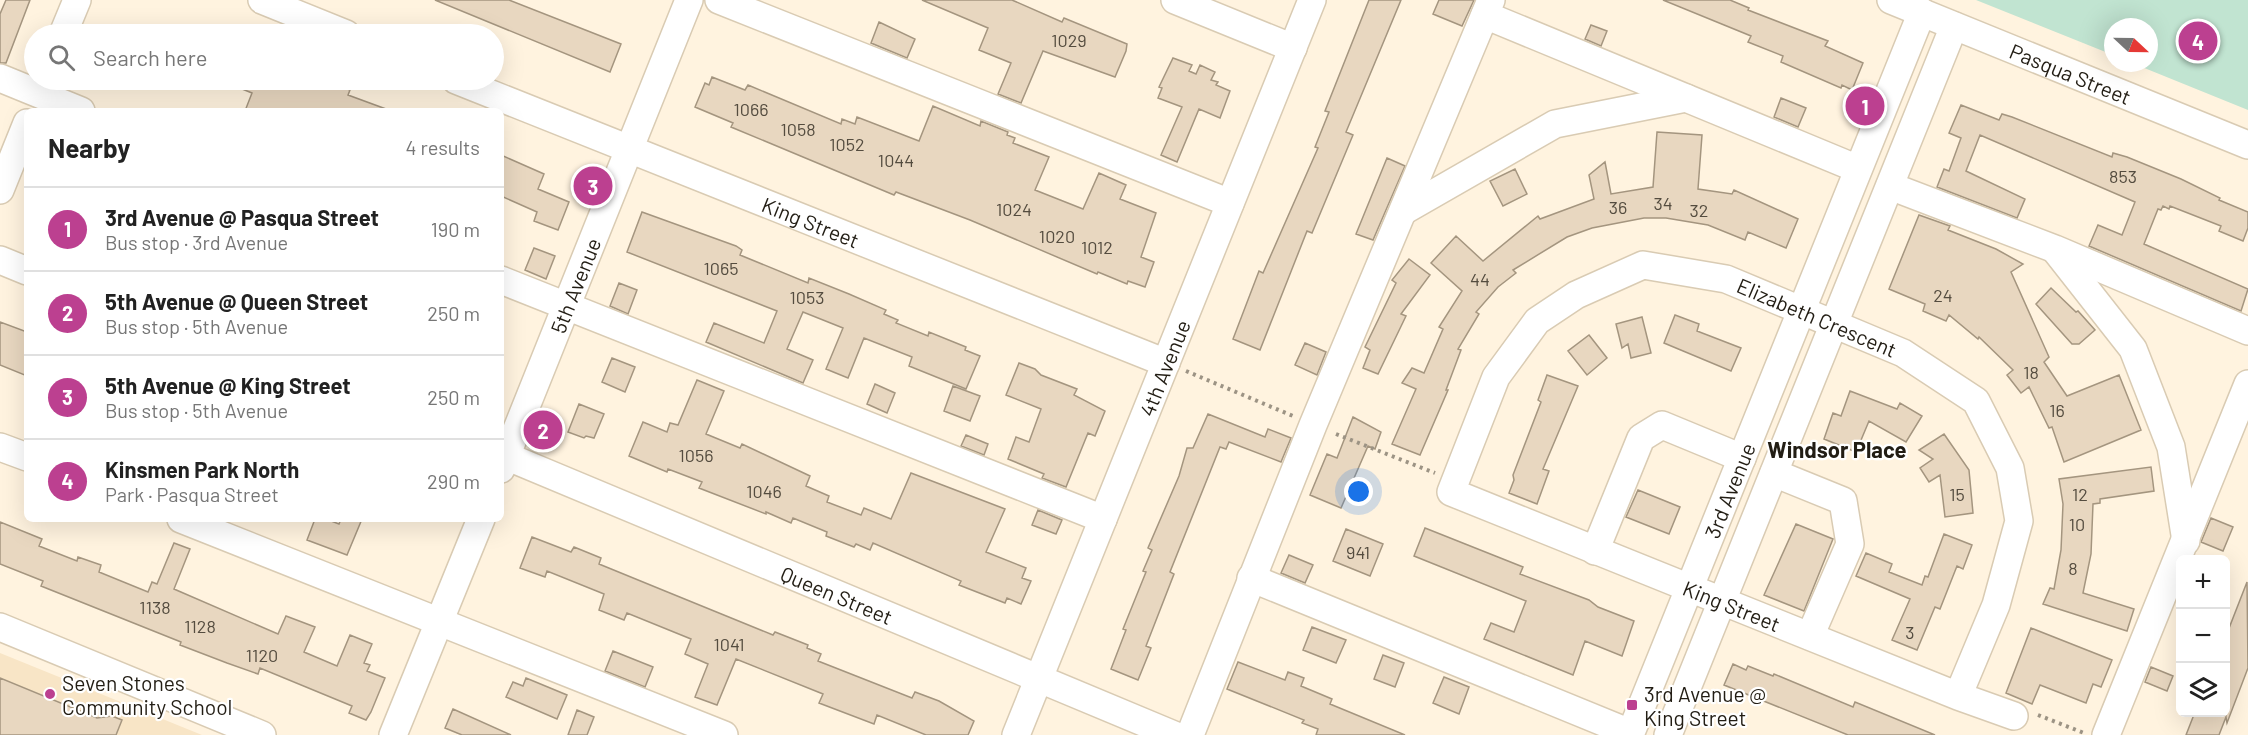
<!DOCTYPE html>
<html lang="en">
<head>
<meta charset="utf-8">
<style>
  :root { --surface:#fff; --page:#f6f6f6; --text:#222; --muted:#767676; --line:#e0e0e0; --accent:#bc4090 }
  body { margin:0; font-family:Barlow,sans-serif; background:var(--page); color:var(--text) }
  .controls { position:absolute; right:18px; bottom:18px; display:grid; overflow:hidden; border-radius:9px; box-shadow:0 6px 24px #0002 }
  .controls button { width:54px; height:54px; display:grid; place-items:center; padding:0; border:0; border-bottom:2px solid var(--line); background:var(--surface); color:var(--text); font:30px sans-serif }
  .compass { position:absolute; left:2104px; top:18px; width:54px; height:54px; border-radius:50%; background:var(--surface); box-shadow:0 6px 24px #0002; rotate:112deg }
  .you { position:absolute; left:1359px; top:492px; width:21px; height:21px; margin:-15px; border:4px solid #fff; border-radius:50%; background:#1a73e8; box-shadow:0 0 0 9px #1a73e833 }
  .badge { display:grid; place-items:center; width:39px; height:39px; border-radius:50%; background:var(--accent); color:#fff; font-size:20px; font-weight:700 }
  .pin { position:absolute; translate:-50% -50%; border:3px solid #fff; box-shadow:0 2px 6px #0006 }
  .list { margin:0; padding:0; list-style:none }
  h2 { display:flex; justify-content:space-between; align-items:center; height:78px; margin:0; padding:0 24px; font-size:26px }
  h2 small { font-size:20px; font-weight:400; color:var(--muted) }
  .list li { display:grid; grid-template-columns:39px 1fr auto; gap:18px; align-items:center; box-sizing:border-box; height:84px; padding:0 24px; border-top:2px solid var(--line) }
  .list b { display:block; font-size:22px; white-space:nowrap }
  .list p { margin:0; font-size:20px; white-space:nowrap; color:var(--muted) }
  .list em { font-size:20px; font-style:normal; color:var(--muted) }
  .icon { flex:none; width:33px; height:33px; fill:none; stroke:currentColor; stroke-width:2; stroke-linecap:round; stroke-linejoin:round }
  .map { position:relative; flex:none; width:2248px; height:735px; overflow:hidden }
  .search { position:absolute; background:var(--surface); box-shadow:0 6px 24px #0002; left:24px; top:24px; width:480px; height:66px; display:flex; align-items:center; gap:15px; box-sizing:border-box; padding:0 21px; border-radius:33px; color:var(--muted); font-size:22px }
  .panel { position:absolute; background:var(--surface); box-shadow:0 6px 24px #0002; left:24px; top:108px; width:480px; height:414px; border-radius:9px }
  .map>svg:first-child { display:block }
  .built { fill:#f8e5c6 }
  .green { fill:#c1e4d1 }
  .building { fill:#e8d7c0; stroke:#a4957f; stroke-width:1.5 }
  .lines { fill:none; stroke-linecap:round; stroke-linejoin:round }
  .minor-casing { stroke:#d9cbb3; stroke-width:30 }
  .path { stroke:#9c9384; stroke-width:4; stroke-dasharray:3 4.5; stroke-linecap:butt }
  .minor { stroke:#fff; stroke-width:27 }
  .poi-dot { fill:#bc4090; stroke:#fff; stroke-width:2 }
  .labels { text-anchor:middle; dominant-baseline:central; stroke-width:4.5; stroke-linejoin:round; paint-order:stroke }
  .number-label { font-size:18px; fill:#544c3f }
  .street-label { font-size:21px; fill:#221d14; stroke:#fff }
  .poi-label { font-size:21px; fill:#221d14; stroke:#fff; text-anchor:start }
  .neighbourhood-label { font-size:22px; font-weight:bold; fill:#221d14; stroke:#fff }
</style>
</head>
<body>
<div class="map">
<svg width="2248" height="735" viewBox="0 0 2248 735">
  <rect width="100%" height="100%" fill="#fff3df"/>
  <path class="built" d="M0,653L202,735H0Z"/>
  <path class="green" d="M1976,0H2248V110L2132,63H2149V27H2113V55Z"/>
  <path class="building" d="M6,0H30L6,63H0V14Z
    M435,0H509L621,44L610,72Z
    M922,0H1012L1062,22L1064,18L1127,44L1126,51L1115,77L1043,51L1021,103L998,94L1011,63L979,50L988,28Z
    M1369,0H1401L1346,132L1353,135L1312,233L1307,231L1260,350L1233,339L1259,271L1263,273L1318,148L1315,147L1329,112L1325,111Z
    M1439,0H1474L1462,26L1433,14Z
    M1663,0H1730L1749,8L1748,10L1828,41L1825,46L1863,63L1852,90L1842,85L1841,88L1781,62L1783,56L1748,42L1751,36Z
    M879,22L915,39L907,58L871,43Z
    M1591,25L1607,31L1601,46L1585,39Z
    M1173,58L1192,65L1189,71L1196,74L1200,65L1215,72L1211,80L1218,82L1216,85L1230,91L1220,118L1199,109L1177,162L1161,155L1182,107L1158,98L1162,88L1159,87Z
    M712,77L745,90L748,85L841,124L842,119L855,124L857,117L919,141L933,106L980,126L981,121L1008,132L1007,135L1015,138L1013,143L1049,157L1035,190L1083,209L1099,173L1126,185L1120,199L1156,213L1141,257L1154,262L1145,287L1128,281L1127,284L1098,272L1097,274L970,220L896,192L894,195L731,127L733,123L695,107L705,83L709,85Z
    M220,80H324L350,90L348,95L386,109L385,111H245L252,93Z
    M1781,98L1806,108L1798,127L1774,117Z
    M1961,105L1999,120L2002,114L2012,117L2112,157L2113,153L2127,157L2181,179L2220,198L2219,200L2248,212V228L2243,241L2219,231L2221,226L2170,206L2169,209L2163,206L2161,210L2158,209L2144,244L2248,289L2241,311L2089,246L2098,225L2122,235L2135,202L1980,135L1966,171L2025,199L2017,218L1937,187L1944,169L1949,171L1961,138L1949,133Z
    M1657,132L1702,135L1698,189L1732,194L1734,190L1798,219L1786,248L1748,232L1745,240L1708,225L1666,218H1644L1592,228L1567,237L1513,270L1516,273L1498,287L1476,312L1479,314L1458,349L1461,350L1446,390H1448L1420,455L1392,444L1416,389L1402,383L1412,368L1424,373L1443,329L1439,327L1462,291L1431,263L1456,236L1483,261L1538,216L1540,219L1594,199L1589,175L1605,162L1611,194L1653,187Z
    M501,155L544,174L538,189L569,202L558,230L534,221L537,212L501,196Z
    M1387,158L1405,166L1373,240L1356,234Z
    M1515,169L1527,194L1503,206L1490,181Z
    M642,212L736,246L742,250L740,255L808,283L809,278L849,294L886,310L884,314L898,320L896,323L928,336L929,332L966,347L965,350L980,356L966,389L909,366L912,357L864,338L848,378L826,369L843,328L803,312L787,349L813,360L803,383L706,342L714,323L764,343L777,311L627,252Z
    M1919,215L1950,226L1948,230L1996,249L2023,264L2011,272L2049,357L2044,362L2067,396L2119,375L2141,430L2064,462L2052,427L2049,428L2029,387L2021,393L2007,375L2013,370L1979,337L1978,339L1949,315L1946,321L1923,311L1925,304L1889,289Z
    M534,248L555,256L546,279L525,270Z
    M1409,259L1430,275L1401,314L1406,316L1378,374L1363,368L1370,350L1365,347L1396,283L1392,280Z
    M619,283L637,290L628,314L610,306Z
    M2051,288L2076,312L2078,311L2095,330L2079,344H2072L2036,304Z
    M1675,315L1699,324L1697,331L1741,348L1731,371L1664,343Z
    M1642,317L1651,353L1631,358L1628,344L1622,348L1616,324Z
    M0,322L27,332V376L0,365Z
    M1589,335L1607,358L1587,375L1568,351Z
    M1305,343L1326,352L1317,375L1295,365Z
    M612,358L635,367L625,392L602,382Z
    M1019,363L1035,369L1041,375L1077,389L1074,395L1105,411L1095,436L1088,433L1066,487L1042,478L1044,474L1008,459L1016,437L1029,442L1041,409L1006,395Z
    M1547,375L1578,386L1543,469L1549,471L1537,504L1509,493L1514,480L1513,475L1541,402L1538,400Z
    M697,380L724,391L706,434L740,448L742,444L810,476L806,486L829,496L827,502L861,515L864,508L891,519L911,473L1005,509L986,552L1026,568L1022,578L1031,581L1021,604L1007,598L1005,603L959,585L961,581L873,543L870,550L856,544L854,547L826,536L827,532L793,518L791,523L766,512V514L699,488L702,482L668,469L667,472L629,456L643,422L667,432L670,423L678,425Z
    M875,384L895,393L887,413L867,404Z
    M953,386L980,396L970,421L944,411Z
    M1850,391L1897,409L1900,403L1922,416L1906,442L1869,421L1856,452L1824,439L1833,413L1841,416Z
    M579,404L604,414L594,438L586,436L584,438L568,432Z
    M1208,414L1265,437L1268,429L1291,438L1281,462L1229,442L1226,449L1220,447L1170,572L1174,574L1146,646L1151,648L1138,680L1111,669L1126,630L1123,629L1146,572L1143,571L1152,550L1148,548L1179,476L1187,448H1193Z
    M1353,417L1381,432L1375,449L1368,446L1341,508L1310,495L1327,454L1337,458Z
    M1944,434L1969,470L1973,513L1945,517L1940,475L1929,482L1920,468L1933,459L1919,450Z
    M966,435L988,444L984,455L961,446Z
    M2151,467L2154,491L2100,499V503L2093,504L2091,554L2083,593L2134,609L2127,631L2043,604L2050,588L2054,589L2061,550L2063,504L2059,479Z
    M1638,490L1680,507L1669,534L1626,517Z
    M1038,510L1062,520L1056,534L1032,525Z
    M2211,518L2233,527L2223,551L2201,542Z
    M315,519H326L339,524L341,519H362L347,555L307,540Z
    M0,522L42,539L39,546L77,561L78,557L101,565L99,572L148,592L152,582L157,584L174,543L190,549L174,589L278,634L286,616L315,627L304,652L337,666L350,635L372,644L364,663L370,665L367,671L385,678L371,712L366,720L349,713L352,706L260,668L258,674L227,663L180,645L181,642L41,586L43,581L0,564Z
    M1796,524L1833,539L1804,611L1764,595Z
    M1425,528L1523,567L1520,574L1589,600L1598,607L1634,621L1622,656L1585,641L1573,675L1484,639L1491,623L1514,632L1526,601L1414,556Z
    M1346,529L1383,544L1370,576L1333,561Z
    M1944,534L1972,545L1963,569L1957,566L1940,609L1935,607L1917,650L1892,640L1910,599L1856,576L1866,553L1892,564L1889,572L1922,585L1925,576L1928,577Z
    M532,537L571,552L574,547L601,558L599,564L665,591L773,635L775,632L808,645L807,648L821,654L818,661L912,698L915,692L939,701L974,721L968,735H926L877,715L874,724L819,703L823,694L736,659L717,705L695,697L708,664L685,654L691,639L627,613L624,620L599,610L604,594L547,571L545,577L520,568Z
    M1289,555L1313,565L1305,583L1281,573Z
    M2247,582L2248,668L2227,723L2226,717L2219,735H2186L2195,712H2226V636Z
    M1312,627L1346,640L1336,663L1303,650Z
    M2031,628L2112,660L2101,687L2093,684L2086,703L2040,685L2032,704L2006,693Z
    M613,651L653,667L645,687L605,671Z
    M1383,655L1404,663L1395,687L1374,679Z
    M1238,662L1285,680L1288,672L1304,678L1301,686L1332,699L1330,704L1405,735H1316L1318,729L1302,723L1304,720L1227,689Z
    M1733,664L1746,670L1748,666L1773,676L1774,674L1853,707L1855,702L1935,735H1848L1724,685Z
    M2151,667L2173,676L2167,691L2145,682Z
    M1444,677L1469,687L1459,714L1433,703Z
    M0,678L97,718L112,716L122,720L116,735H0Z
    M526,678L567,695L557,719L506,697L513,682L523,686Z
    M453,709L511,735H462L445,728Z
    M577,710L594,717L587,735H568Z"/>
  <g class="lines">
    <g class="minor-casing">
      <g id="minor">
        <path d="M262,0L346,34"/>
        <path d="M719,0L1230,203"/>
        <path d="M1175,0L1293,48"/>
        <path id="s1" d="M1891,0L2248,145"/>
        <path d="M1485,15L1858,169"/>
        <path d="M63,34L77,0"/>
        <path d="M0,78L81,111"/>
        <path id="s2" d="M456,80L1166,363"/>
        <path d="M1890,186L2055,249L2248,331"/>
        <path d="M0,190L27,123"/>
        <path d="M1405,210L1555,124L1686,98"/>
        <path d="M2056,251L2133,349L2171,447L2186,541"/>
        <path d="M0,260L27,271"/>
        <path d="M501,280L1103,519"/>
        <path d="M0,447L27,457"/>
        <path id="s3" d="M501,454L1174,735"/>
        <path id="s4" d="M501,469L689,0"/>
        <path d="M1774,473L1843,501L1850,544L1810,636"/>
        <path d="M181,519L724,735"/>
        <path d="M1595,551L1641,438L1662,425L1742,458"/>
        <path d="M1251,578L1630,733"/>
        <path d="M0,627L262,735"/>
        <path id="s5" d="M1958,696L1996,605L2019,521L2010,468L1976,401L1903,353L1726,279L1643,265L1576,295L1537,321L1496,377L1451,492L1958,696L2014,716"/>
        <path d="M393,735L481,519"/>
        <path id="s6" d="M1016,735L1312,0"/>
        <path d="M1190,735L1313,425L1491,0"/>
        <path id="s7" d="M1630,735L1922,12"/>
        <path d="M1668,735L1954,26"/>
        <path d="M2106,735L2248,384"/>
      </g>
    </g>
    <path class="path" d="M1186,371L1293,416
      M1336,434L1435,473
      M2038,715L2084,733"/>
    <use href="#minor" class="minor"/>
  </g>
  <g class="poi-dot">
    <circle cx="50" cy="694" r="6"/>
    <rect x="1626" y="699" width="12" height="12" rx="3"/>
  </g>
  <g class="labels">
    <g class="number-label">
      <text x="1069" y="40">1029</text>
      <text x="751" y="109">1066</text>
      <text x="798" y="129">1058</text>
      <text x="847" y="144">1052</text>
      <text x="896" y="160">1044</text>
      <text x="2123" y="176">853</text>
      <text x="1663" y="203">34</text>
      <text x="1618" y="207">36</text>
      <text x="1014" y="209">1024</text>
      <text x="1699" y="210">32</text>
      <text x="1057" y="236">1020</text>
      <text x="1097" y="247">1012</text>
      <text x="721" y="268">1065</text>
      <text x="1480" y="279">44</text>
      <text x="1943" y="295">24</text>
      <text x="807" y="297">1053</text>
      <text x="2031" y="372">18</text>
      <text x="2057" y="410">16</text>
      <text x="696" y="455">1056</text>
      <text x="764" y="491">1046</text>
      <text x="1957" y="494">15</text>
      <text x="2080" y="494">12</text>
      <text x="2077" y="524">10</text>
      <text x="1358" y="552">941</text>
      <text x="2073" y="568">8</text>
      <text x="155" y="607">1138</text>
      <text x="200" y="626">1128</text>
      <text x="1910" y="632">3</text>
      <text x="729" y="644">1041</text>
      <text x="262" y="655">1120</text>
    </g>
    <g class="street-label">
      <text stroke="none"><textPath href="#s1" startOffset="194">Pasqua Street</textPath></text>
      <text stroke="none"><textPath href="#s2" startOffset="382">King Street</textPath></text>
      <text stroke="none"><textPath href="#s4" startOffset="198">5th Avenue</textPath></text>
      <text transform="translate(1817 317) rotate(23)">Elizabeth Crescent</text>
      <text stroke="none"><textPath href="#s6" startOffset="396">4th Avenue</textPath></text>
      <text stroke="none"><textPath href="#s7" startOffset="264">3rd Avenue</textPath></text>
      <text stroke="none"><textPath href="#s3" startOffset="364">Queen Street</textPath></text>
      <text stroke="none"><textPath href="#s5" startOffset="1294">King Street</textPath></text>
    </g>
    <g class="poi-label">
      <text x="62" y="682">Seven Stones<tspan x="62" dy="24">Community School</tspan></text>
      <text x="1644" y="693">3rd Avenue @<tspan x="1644" dy="24">King Street</tspan></text>
    </g>
    <g class="neighbourhood-label">
      <text x="1837" y="449">Windsor Place</text>
    </g>
  </g>
</svg>
<div class="controls">
<button>+</button>
<button>−</button>
<button><svg class="icon" aria-label="layers" viewBox="0 0 24 24"><path d="M12 4l9 5-9 5-9-5zM3 14l9 5 9-5"/></svg></button>
</div>
<svg class="compass" viewBox="-18 -18 36 36"><path d="M0-13l5 13h-10z" fill="#e53935"/><path d="M0 13l5-13h-10z" fill="#767676"/></svg>
<div class="you"></div>
<div class="pin badge" style="left:1865px;top:106px">1</div>
<div class="pin badge" style="left:543px;top:430px">2</div>
<div class="pin badge" style="left:593px;top:186px">3</div>
<div class="pin badge" style="left:2198px;top:41px">4</div>
<div class="search"><svg class="icon" aria-label="search" viewBox="0 0 24 24"><circle cx="10" cy="10" r="6"/><path d="M15 15l6 6"/></svg>Search here</div>
<section class="panel">
<h2>Nearby<small>4 results</small></h2>
<ul class="list">
<li><span class="badge">1</span><div><b>3rd Avenue @ Pasqua Street</b><p>Bus stop · 3rd Avenue</p></div><em>190 m</em></li>
<li><span class="badge">2</span><div><b>5th Avenue @ Queen Street</b><p>Bus stop · 5th Avenue</p></div><em>250 m</em></li>
<li><span class="badge">3</span><div><b>5th Avenue @ King Street</b><p>Bus stop · 5th Avenue</p></div><em>250 m</em></li>
<li><span class="badge">4</span><div><b>Kinsmen Park North</b><p>Park · Pasqua Street</p></div><em>290 m</em></li>
</ul>
</section>
</div>
</body>
</html>
